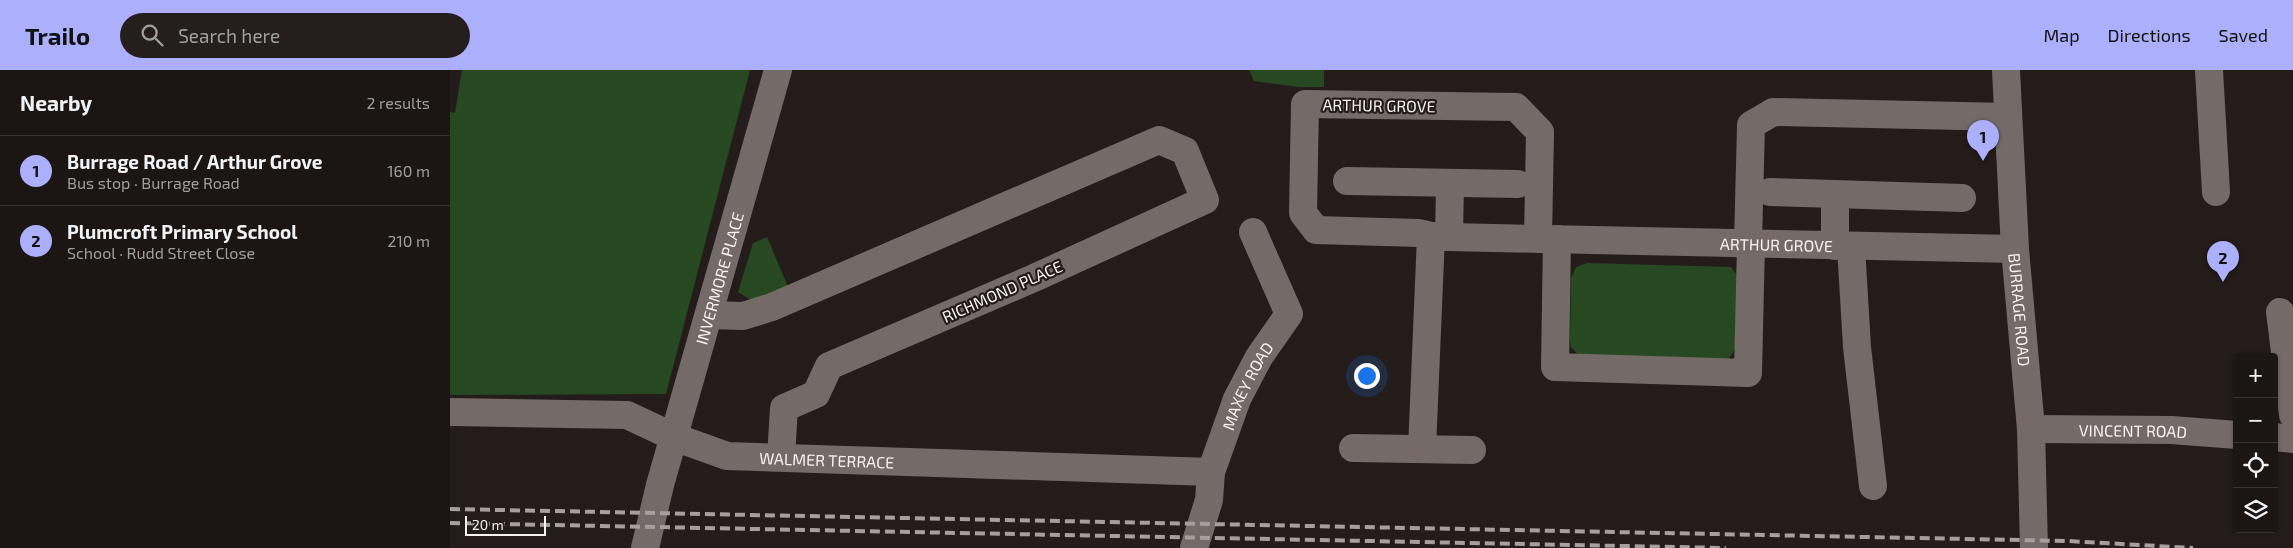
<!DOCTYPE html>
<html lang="en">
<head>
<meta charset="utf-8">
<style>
  :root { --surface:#1b1514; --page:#241e1d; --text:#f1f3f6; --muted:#a09fa0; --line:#393434; --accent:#acaffb }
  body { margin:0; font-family:"Exo 2",sans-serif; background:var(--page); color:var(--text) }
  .controls { position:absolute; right:15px; bottom:15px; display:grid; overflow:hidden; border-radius:5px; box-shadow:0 1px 4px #0004 }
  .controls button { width:45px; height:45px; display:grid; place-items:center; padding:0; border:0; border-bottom:1px solid var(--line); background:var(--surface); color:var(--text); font:25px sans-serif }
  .scale { position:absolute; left:15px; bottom:12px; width:81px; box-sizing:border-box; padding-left:5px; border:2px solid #f8f2f0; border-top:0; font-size:14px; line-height:18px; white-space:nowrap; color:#f8f2f0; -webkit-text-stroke:4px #241c1a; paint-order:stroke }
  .you { position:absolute; left:916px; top:305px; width:18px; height:18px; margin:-12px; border:4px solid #fff; border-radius:50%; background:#1a73e8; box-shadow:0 0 0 8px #1a73e833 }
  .badge { display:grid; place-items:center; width:32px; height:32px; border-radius:50%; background:var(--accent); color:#111; font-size:16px; font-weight:700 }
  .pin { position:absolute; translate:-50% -41px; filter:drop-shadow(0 1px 2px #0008) }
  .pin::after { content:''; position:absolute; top:26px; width:18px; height:15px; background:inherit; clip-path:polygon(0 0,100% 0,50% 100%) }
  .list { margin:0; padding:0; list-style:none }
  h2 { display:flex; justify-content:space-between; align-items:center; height:65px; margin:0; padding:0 20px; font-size:21px }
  h2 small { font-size:16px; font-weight:400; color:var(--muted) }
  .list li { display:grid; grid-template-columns:32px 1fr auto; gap:15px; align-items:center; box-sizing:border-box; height:70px; padding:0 20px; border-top:1px solid var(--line) }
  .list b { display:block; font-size:19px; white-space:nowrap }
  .list p { margin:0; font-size:16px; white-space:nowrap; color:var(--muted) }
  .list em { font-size:16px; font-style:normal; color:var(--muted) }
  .icon { flex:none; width:28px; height:28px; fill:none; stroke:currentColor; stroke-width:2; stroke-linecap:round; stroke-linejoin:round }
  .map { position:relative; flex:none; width:1843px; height:478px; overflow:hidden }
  header { display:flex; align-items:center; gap:30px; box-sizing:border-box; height:70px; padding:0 25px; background:var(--accent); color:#111 }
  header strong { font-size:24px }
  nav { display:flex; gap:28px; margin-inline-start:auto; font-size:18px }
  .search { width:350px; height:45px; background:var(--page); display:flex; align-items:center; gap:12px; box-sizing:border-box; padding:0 18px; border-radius:28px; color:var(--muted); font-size:19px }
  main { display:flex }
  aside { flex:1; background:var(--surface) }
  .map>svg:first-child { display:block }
  .green { fill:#274921 }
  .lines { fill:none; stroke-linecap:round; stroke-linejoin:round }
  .minor { stroke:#746a67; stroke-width:28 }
  .rail { stroke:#a69f9d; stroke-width:4; stroke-dasharray:10 5; stroke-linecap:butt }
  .labels { text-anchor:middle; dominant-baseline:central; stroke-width:4.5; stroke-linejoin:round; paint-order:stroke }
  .street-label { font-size:16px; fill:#f8f2f0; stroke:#241c1a }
</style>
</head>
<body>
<header>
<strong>Trailo</strong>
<div class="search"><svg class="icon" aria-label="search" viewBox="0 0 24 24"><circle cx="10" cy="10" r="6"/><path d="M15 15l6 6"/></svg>Search here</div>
<nav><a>Map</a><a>Directions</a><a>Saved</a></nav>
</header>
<main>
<aside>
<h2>Nearby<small>2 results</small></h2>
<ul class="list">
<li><span class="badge">1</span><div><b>Burrage Road / Arthur Grove</b><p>Bus stop · Burrage Road</p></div><em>160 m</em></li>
<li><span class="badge">2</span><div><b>Plumcroft Primary School</b><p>School · Rudd Street Close</p></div><em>210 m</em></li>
</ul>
</aside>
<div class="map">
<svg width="1843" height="478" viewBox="0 0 1843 478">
  <rect width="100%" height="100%" fill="#241c1a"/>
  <path class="green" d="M12,0H300L216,324L0,325V42L5,43Z
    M799,0H874V17H849L804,11Z
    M317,167L339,219L301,230L288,222L303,173Z
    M1137,193L1281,197L1289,208L1286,278L1277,291L1131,288L1121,277L1120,269L1121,208L1126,197Z"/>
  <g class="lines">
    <g class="minor">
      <path id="s1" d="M1556,0L1565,179L1581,359L1584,478"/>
      <path d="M1759,0L1766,122"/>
      <path d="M897,111L1068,114"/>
      <path d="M1320,122L1512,128"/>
      <path d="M1385,124V176"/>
      <path d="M999,167L1000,113"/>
      <path id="s2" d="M1088,169L1090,62L1066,37L855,34L853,143L866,160L968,163L981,166L999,167L1565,179"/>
      <path d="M1107,169L1105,297L1298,303L1301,174"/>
      <path d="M1298,173L1301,55L1323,42L1558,47"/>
      <path d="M1401,177L1407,277L1423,416"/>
      <path d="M1830,242L1843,345"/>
      <path d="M259,245L293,246L322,237L709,70L735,81L755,130L584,208L379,296L366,324L334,338L331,387"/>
      <path id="s3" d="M0,342L177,345L224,367L277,386L761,402"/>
      <path id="s4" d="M1581,359L1721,360L1787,365"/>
      <path d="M1824,367L1843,369"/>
      <path d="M903,378L1022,380"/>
      <path d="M972,379L981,166"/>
      <path id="s5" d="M195,478L210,415L328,0"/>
      <path id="s6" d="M744,478L759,430L761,402L787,329L809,287L839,244L803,162"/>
    </g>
    <path class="rail" d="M0,439L1618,471L1743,478
      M0,453L1276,478"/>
  </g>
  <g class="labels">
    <g class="street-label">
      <text transform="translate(929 35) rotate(1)">ARTHUR GROVE</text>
      <text stroke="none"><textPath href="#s2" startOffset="944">ARTHUR GROVE</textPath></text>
      <text stroke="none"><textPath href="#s5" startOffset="280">INVERMORE PLACE</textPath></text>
      <text transform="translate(552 221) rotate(-24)">RICHMOND PLACE</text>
      <text stroke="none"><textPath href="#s1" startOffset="240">BURRAGE ROAD</textPath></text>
      <text stroke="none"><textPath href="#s6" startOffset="172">MAXEY ROAD</textPath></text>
      <text stroke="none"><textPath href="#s4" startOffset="102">VINCENT ROAD</textPath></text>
      <text stroke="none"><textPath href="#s3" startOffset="385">WALMER TERRACE</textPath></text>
    </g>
  </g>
</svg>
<div class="controls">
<button>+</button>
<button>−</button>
<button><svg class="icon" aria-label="locate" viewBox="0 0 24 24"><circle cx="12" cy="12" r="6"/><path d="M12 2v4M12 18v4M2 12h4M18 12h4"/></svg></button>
<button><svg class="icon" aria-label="layers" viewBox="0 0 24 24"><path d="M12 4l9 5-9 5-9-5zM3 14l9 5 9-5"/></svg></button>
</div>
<div class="scale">20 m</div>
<div class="you"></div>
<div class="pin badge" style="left:1533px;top:91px">1</div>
<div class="pin badge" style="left:1773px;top:212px">2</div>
</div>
</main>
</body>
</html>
